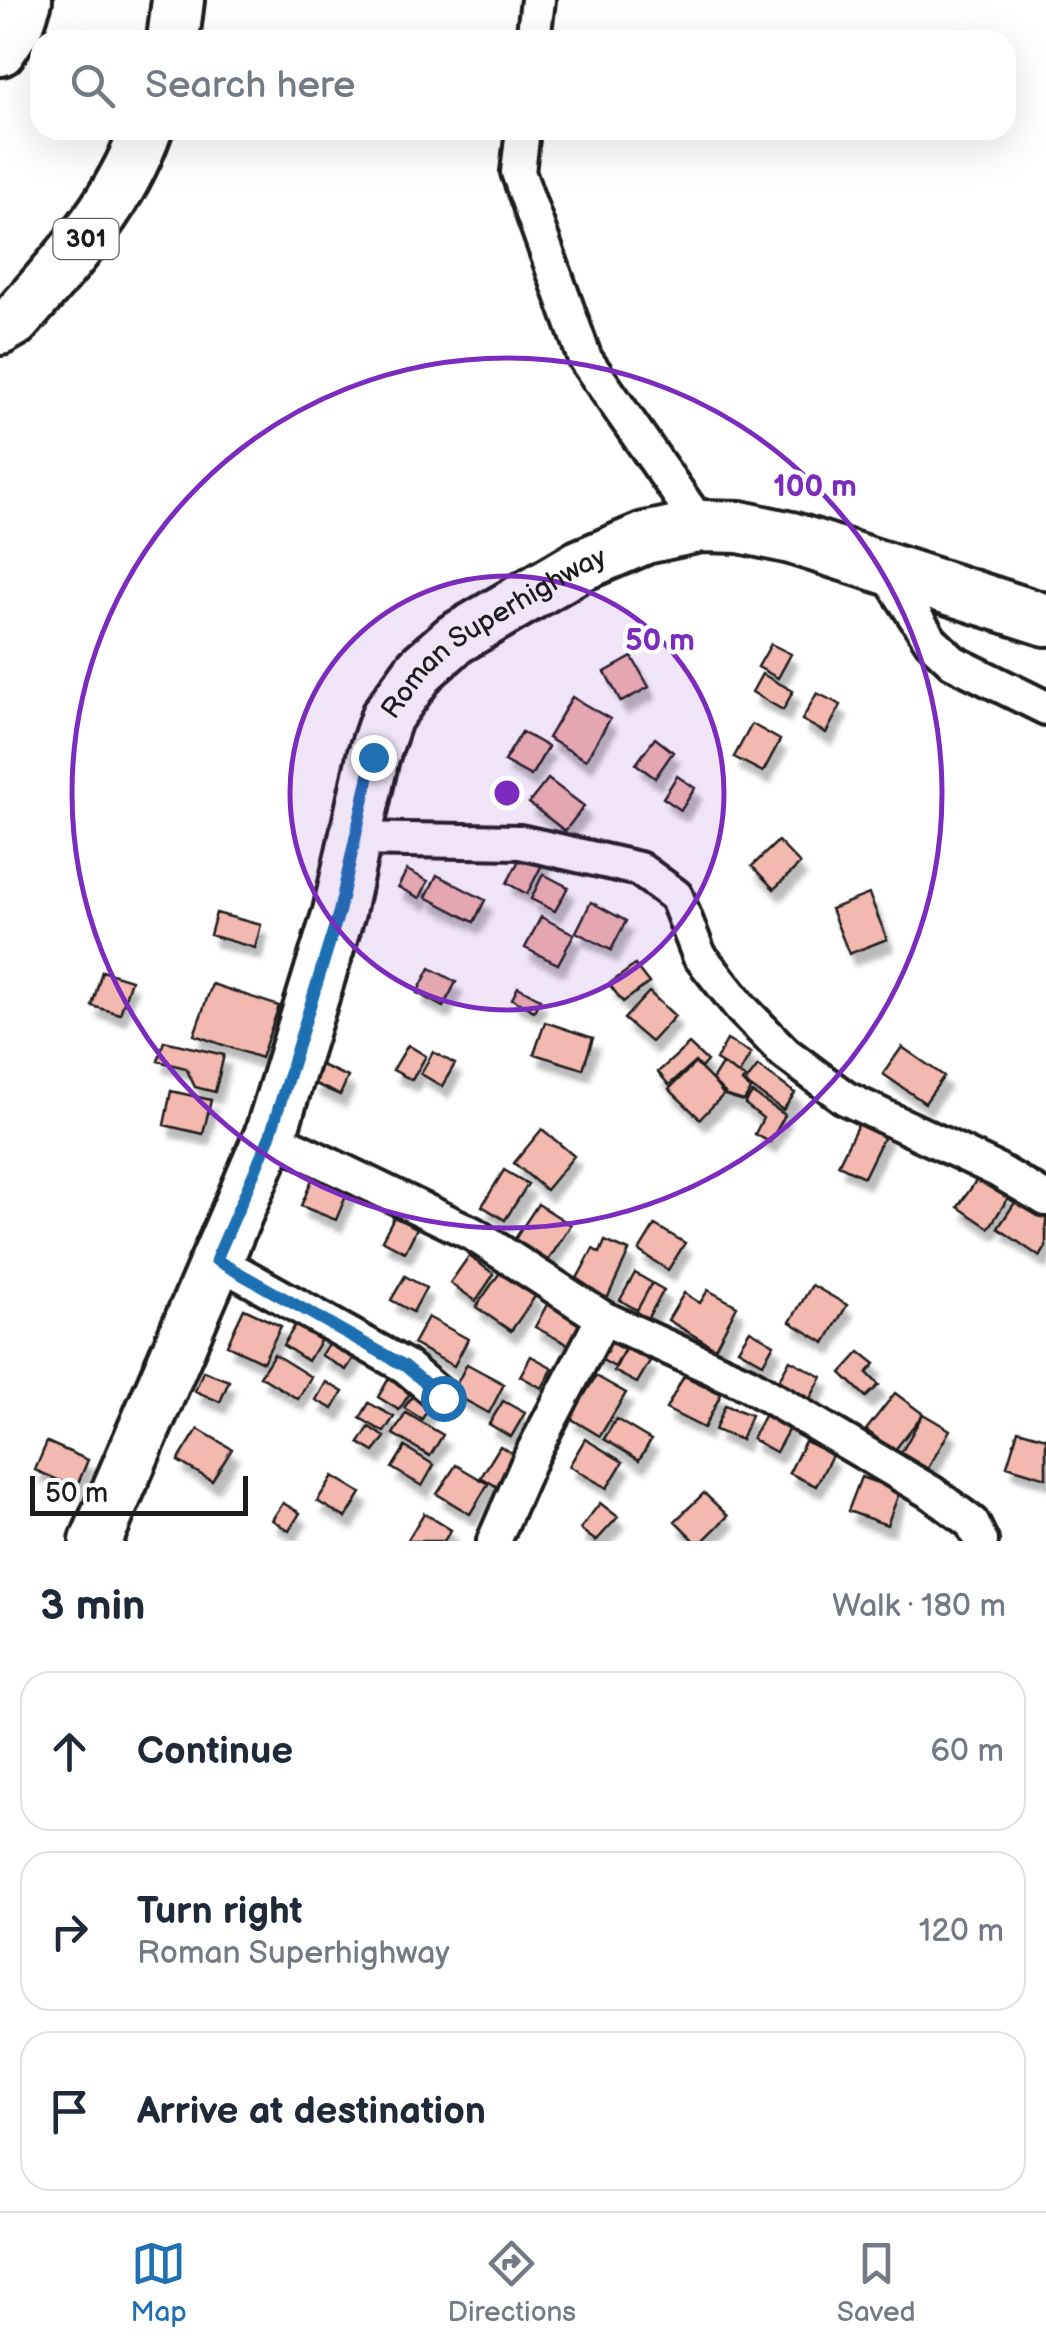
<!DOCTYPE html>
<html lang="en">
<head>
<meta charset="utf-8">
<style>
  :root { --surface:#fff; --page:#f2f2f3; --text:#1f2937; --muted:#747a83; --line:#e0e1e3; --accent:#1f6fb2 }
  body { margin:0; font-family:"Balsamiq Sans",sans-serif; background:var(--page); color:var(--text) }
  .scale { position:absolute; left:30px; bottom:25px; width:218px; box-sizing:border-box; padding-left:10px; border:5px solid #1c1c1c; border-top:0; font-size:28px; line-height:35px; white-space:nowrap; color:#1c1c1c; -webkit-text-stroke:8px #fff; paint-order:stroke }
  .stop { position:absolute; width:30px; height:30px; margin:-22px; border:8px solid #1f6fb2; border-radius:50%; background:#fff }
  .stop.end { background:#1f6fb2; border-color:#fff; box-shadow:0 2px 10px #0008 }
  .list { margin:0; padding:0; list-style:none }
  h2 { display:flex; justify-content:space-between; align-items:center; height:130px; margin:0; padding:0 40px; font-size:42px }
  h2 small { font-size:32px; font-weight:400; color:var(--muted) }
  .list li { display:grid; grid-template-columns:65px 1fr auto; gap:30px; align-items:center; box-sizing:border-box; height:160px; margin:0 20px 20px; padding:0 20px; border:2px solid var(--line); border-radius:30px }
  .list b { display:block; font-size:38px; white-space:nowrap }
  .list p { margin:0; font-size:32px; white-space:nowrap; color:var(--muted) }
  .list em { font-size:32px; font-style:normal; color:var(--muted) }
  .icon { flex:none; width:55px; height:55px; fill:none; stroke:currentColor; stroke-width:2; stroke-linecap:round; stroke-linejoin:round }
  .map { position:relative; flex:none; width:1046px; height:1541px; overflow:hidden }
  .search { position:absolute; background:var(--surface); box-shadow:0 10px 40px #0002; left:30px; right:30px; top:30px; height:110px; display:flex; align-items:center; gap:25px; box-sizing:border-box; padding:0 35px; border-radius:30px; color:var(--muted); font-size:38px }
  .sheet { height:670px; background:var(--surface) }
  nav { display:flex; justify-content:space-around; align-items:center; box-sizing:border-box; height:140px; border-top:2px solid var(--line); background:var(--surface); font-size:28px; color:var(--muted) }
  nav a { display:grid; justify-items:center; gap:5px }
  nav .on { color:var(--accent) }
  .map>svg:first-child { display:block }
  .building { fill:#f3b8af; stroke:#1c1c1c; stroke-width:2.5; filter:url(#shadow) }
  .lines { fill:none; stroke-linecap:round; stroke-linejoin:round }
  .street-casing { stroke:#1c1c1c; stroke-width:40 }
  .primary-casing { stroke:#1c1c1c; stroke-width:58 }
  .street { stroke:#fff; stroke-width:32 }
  .primary { stroke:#fff; stroke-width:50 }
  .route { stroke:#1f6fb2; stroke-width:12 }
  .ring { fill:none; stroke:#7b2cbf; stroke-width:5 }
  .labels { text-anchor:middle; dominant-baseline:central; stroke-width:9; stroke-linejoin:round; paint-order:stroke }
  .shield { fill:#fff; stroke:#606060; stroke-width:2.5 }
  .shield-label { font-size:25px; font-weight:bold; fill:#1c1c1c }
  .street-label { font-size:28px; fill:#1c1c1c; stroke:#fff }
  .centre { fill:#7b2cbf; stroke:#fff; stroke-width:5 }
  .ring-label { font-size:30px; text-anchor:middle; font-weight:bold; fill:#7b2cbf; stroke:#fff; stroke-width:9; stroke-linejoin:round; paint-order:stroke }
</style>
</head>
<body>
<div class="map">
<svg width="1046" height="1541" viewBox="0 0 1046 1541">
  <defs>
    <filter id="shadow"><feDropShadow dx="6" dy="11" stdDeviation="2.5" flood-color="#0004"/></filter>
  </defs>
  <rect width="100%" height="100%" fill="#fff"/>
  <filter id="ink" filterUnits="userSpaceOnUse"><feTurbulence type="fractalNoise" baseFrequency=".01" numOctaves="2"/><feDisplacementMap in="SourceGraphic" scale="20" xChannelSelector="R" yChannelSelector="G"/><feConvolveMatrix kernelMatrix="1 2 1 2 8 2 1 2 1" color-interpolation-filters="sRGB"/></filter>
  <g filter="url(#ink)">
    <path class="building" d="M771,644L791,654L778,678L758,667Z
      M632,657L649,687L621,702L605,672Z
      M762,674L793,691L783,710L752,692Z
      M817,693L841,705L826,733L802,720Z
      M572,697L610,719L586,760L548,738Z
      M752,724L780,740L763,772L734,757Z
      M522,732L548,747L531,776L504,761Z
      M655,738L673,752L655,778L636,764Z
      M677,776L695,788L681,810L663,798Z
      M548,779L584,806L565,831L529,803Z
      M778,841L800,864L774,889L752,866Z
      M525,849L545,859L527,894L507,883Z
      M407,870L428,881L420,898L398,887Z
      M543,874L568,887L555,911L531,899Z
      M437,875L485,900L474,922L426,897Z
      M869,894L887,939L849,954L831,909Z
      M591,902L626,921L611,950L576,932Z
      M216,913L261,925L255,948L210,935Z
      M541,917L574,934L558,964L525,948Z
      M635,965L649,983L623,1002L609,984Z
      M430,968L456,982L443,1007L417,993Z
      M102,971L131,980L120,1014L92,1006Z
      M212,984L279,1006L261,1058L194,1035Z
      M518,987L540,999L534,1011L512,999Z
      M649,992L675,1016L651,1042L624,1019Z
      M545,1022L593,1038L583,1069L534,1054Z
      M727,1040L751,1053L739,1074L716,1060Z
      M164,1041L224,1055L215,1092L195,1087L186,1068L158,1061Z
      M689,1044L707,1061L701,1068L695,1062L669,1085L658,1072Z
      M408,1045L426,1056L412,1080L393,1070Z
      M902,1047L944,1076L925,1103L883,1074Z
      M433,1052L455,1064L442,1086L421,1074Z
      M695,1063L725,1093L700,1119L669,1089Z
      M722,1064L745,1078L742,1082L751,1089L744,1101L724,1095L712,1080Z
      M321,1065L348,1077L340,1095L313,1083Z
      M758,1066L795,1093L783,1110L745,1083Z
      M171,1091L211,1100L203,1134L164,1125Z
      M752,1093L785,1115L770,1142L755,1134L763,1118L745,1104Z
      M860,1120L886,1132L864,1177L838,1165Z
      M542,1129L574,1156L546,1190L514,1163Z
      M318,1165L353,1179L336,1220L301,1206Z
      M504,1170L528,1184L505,1220L482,1206Z
      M980,1175L1010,1195L989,1228L958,1207Z
      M1018,1198L1046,1217V1247L1040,1257L998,1228Z
      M538,1204L571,1225L546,1264L513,1242Z
      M394,1217L417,1228L405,1252L382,1240Z
      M655,1225L685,1243L668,1270L639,1251Z
      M605,1241L629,1251L606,1301L574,1284L593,1249L600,1253Z
      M469,1256L494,1274L476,1301L450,1283Z
      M501,1271L536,1295L511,1331L476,1307Z
      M635,1273L652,1283L637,1310L620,1300Z
      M405,1276L426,1288L413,1312L391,1300Z
      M652,1283L664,1290L647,1319L636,1312Z
      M812,1285L847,1305L825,1343L790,1322Z
      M708,1290L737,1306L715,1348L668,1320L684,1293L700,1303Z
      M550,1299L586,1318L571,1346L535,1327Z
      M244,1309L281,1326L263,1362L227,1345Z
      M428,1317L468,1339L454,1366L413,1344Z
      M298,1321L323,1336L308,1361L283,1345Z
      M750,1330L774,1344L763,1363L738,1349Z
      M332,1338L357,1353L346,1370L321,1355Z
      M604,1339L624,1350L615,1367L595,1356Z
      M626,1348L650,1361L637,1383L614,1371Z
      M860,1352L875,1364L867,1373L879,1385L866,1397L841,1373Z
      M274,1354L311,1377L298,1399L260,1376Z
      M531,1356L553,1368L542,1388L520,1376Z
      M790,1360L822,1377L809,1400L777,1383Z
      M467,1364L504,1384L489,1413L452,1393Z
      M395,1368L417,1382L399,1410L378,1397Z
      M203,1371L229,1381L220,1402L195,1391Z
      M596,1376L626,1393L600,1436L570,1418Z
      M684,1376L721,1394L704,1428L666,1409Z
      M326,1382L343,1392L333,1409L316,1400Z
      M416,1391L433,1401L422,1419L404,1408Z
      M895,1393L923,1414L894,1451L866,1430Z
      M503,1401L525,1413L511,1437L489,1424Z
      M369,1403L394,1417L384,1432L360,1418Z
      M725,1405L751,1415L741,1440L715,1430Z
      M768,1408L793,1421L776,1452L752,1439Z
      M406,1413L443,1435L430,1456L393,1434Z
      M923,1414L950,1430L927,1470L900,1455Z
      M616,1419L651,1440L639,1460L604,1439Z
      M369,1427L385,1437L374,1452L359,1443Z
      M198,1429L232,1449L212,1481L178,1461Z
      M1018,1430L1046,1438V1478L1007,1466Z
      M585,1439L623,1462L607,1488L569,1466Z
      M805,1441L832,1455L816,1486L789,1473Z
      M47,1442L88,1460L76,1488L35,1470Z
      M500,1446L523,1460L504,1491L481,1477Z
      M405,1447L434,1465L422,1486L392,1468Z
      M456,1465L488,1484L470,1514L437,1494Z
      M333,1476L361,1493L346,1518L317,1501Z
      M861,1477L900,1491L887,1525L848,1511Z
      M704,1493L728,1516L703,1541H695L675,1521Z
      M283,1503L300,1513L289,1531L272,1520Z
      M600,1503L618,1517L596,1541L580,1529Z
      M424,1513L451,1530L444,1541H407Z"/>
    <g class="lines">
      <g class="street-casing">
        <path id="street" d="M533,40L538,0
          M523,130L518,172L585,359L701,526
          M885,570L931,641L953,662L1046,708
          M353,839L520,842L639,869L676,896L699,955L742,1009L785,1053L845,1098L997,1170L1046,1199
          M270,1136L473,1234L603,1318L748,1384L932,1493L972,1523L981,1541
          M216,1260L405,1366L443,1398
          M494,1541L531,1456L603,1318"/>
      </g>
      <g class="primary-casing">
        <g id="primary">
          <path d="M173,40L178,0"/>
          <path d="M0,50L19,21L26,0"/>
          <path d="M0,329L14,321C66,262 119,206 146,130"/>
          <path id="s1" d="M96,1541L270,1136L339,912L373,757L387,716L421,669L455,639L579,566L645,538L701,526L740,527L791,538L1046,620"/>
        </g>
      </g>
      <use href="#street" class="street"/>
      <use href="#primary" class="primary"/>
    </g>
  </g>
  <g class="lines" filter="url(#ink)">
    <path class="route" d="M373,757L339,912L270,1136L216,1260L405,1366L443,1398"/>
  </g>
  <circle cx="507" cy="793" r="217" fill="#7b2cbf" fill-opacity=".12"/>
  <g class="ring">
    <circle cx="507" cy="793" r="217"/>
    <circle cx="507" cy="793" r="435"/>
  </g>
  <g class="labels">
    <rect class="shield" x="53.5" y="219" width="65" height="40" rx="8"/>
    <g class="shield-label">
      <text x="86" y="239">301</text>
    </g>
    <g class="street-label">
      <text stroke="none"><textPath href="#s1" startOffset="1015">Roman Superhighway</textPath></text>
    </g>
  </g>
  <circle cx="507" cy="793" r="15" class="centre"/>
  <g class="ring-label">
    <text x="815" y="496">100 m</text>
    <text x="660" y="650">50 m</text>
  </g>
</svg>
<div class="scale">50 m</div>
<div class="stop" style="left:443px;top:1398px"></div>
<div class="stop end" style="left:373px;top:757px"></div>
<div class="search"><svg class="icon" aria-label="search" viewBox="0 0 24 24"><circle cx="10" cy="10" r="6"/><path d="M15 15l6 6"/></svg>Search here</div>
</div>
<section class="sheet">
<h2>3 min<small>Walk · 180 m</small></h2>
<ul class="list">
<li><svg class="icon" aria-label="ahead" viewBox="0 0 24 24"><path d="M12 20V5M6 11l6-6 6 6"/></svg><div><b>Continue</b></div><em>60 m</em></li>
<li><svg class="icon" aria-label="right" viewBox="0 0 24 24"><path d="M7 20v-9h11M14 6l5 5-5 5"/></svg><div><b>Turn right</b><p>Roman Superhighway</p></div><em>120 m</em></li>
<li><svg class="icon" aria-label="arrive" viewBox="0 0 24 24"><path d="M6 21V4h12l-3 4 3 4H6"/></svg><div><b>Arrive at destination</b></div></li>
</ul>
</section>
<nav>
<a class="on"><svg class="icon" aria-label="map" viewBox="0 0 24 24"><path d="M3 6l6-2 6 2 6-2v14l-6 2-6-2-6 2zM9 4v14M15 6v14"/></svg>Map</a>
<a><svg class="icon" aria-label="directions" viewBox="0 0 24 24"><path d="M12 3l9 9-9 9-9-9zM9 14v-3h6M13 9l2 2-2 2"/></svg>Directions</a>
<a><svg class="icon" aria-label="saved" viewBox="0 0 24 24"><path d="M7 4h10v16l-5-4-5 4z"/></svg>Saved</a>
</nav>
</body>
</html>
